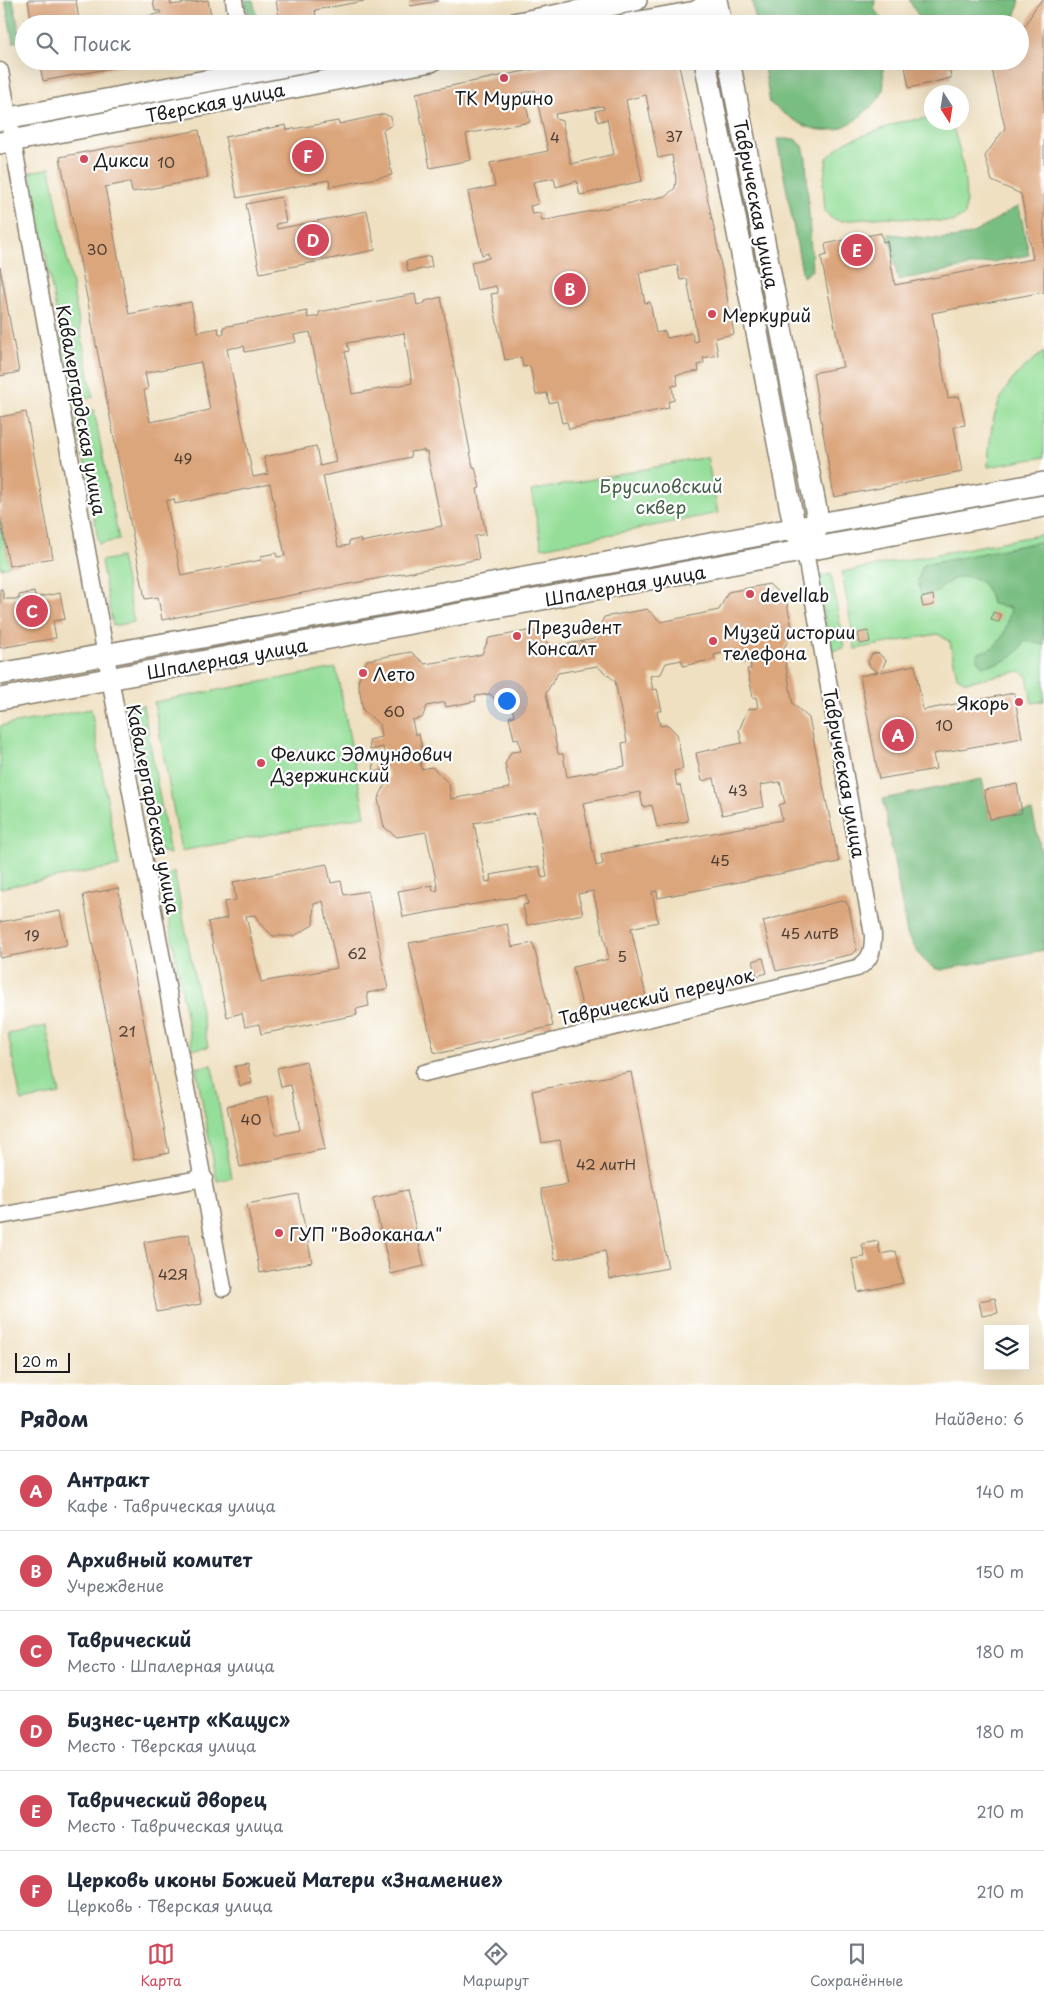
<!DOCTYPE html>
<html lang="ru">
<head>
<meta charset="utf-8">
<style>
  :root { --surface:#fff; --page:#f2f2f3; --text:#1f2937; --muted:#747a83; --line:#e0e1e3; --accent:#d1495b }
  body { margin:0; font-family:"Playpen Sans",sans-serif; background:var(--page); color:var(--text) }
  .controls { position:absolute; right:15px; bottom:15px; display:grid; overflow:hidden; border-radius:0px; box-shadow:0 5px 20px #0002 }
  .controls button { width:45px; height:45px; display:grid; place-items:center; padding:0; border:0; border-bottom:1px solid var(--line); background:var(--surface); color:var(--text); font:25px sans-serif }
  .compass { position:absolute; left:924px; top:85px; width:45px; height:45px; border-radius:50%; background:var(--surface); box-shadow:0 5px 20px #0002; rotate:168deg }
  .scale { position:absolute; left:15px; bottom:12px; width:55px; box-sizing:border-box; padding-left:5px; border:2px solid #1c1c1c; border-top:0; font-size:14px; line-height:18px; white-space:nowrap; color:#1c1c1c; -webkit-text-stroke:4px #fff; paint-order:stroke }
  .you { position:absolute; left:506px; top:700px; width:18px; height:18px; margin:-12px; border:4px solid #fff; border-radius:50%; background:#1a73e8; box-shadow:0 0 0 8px #1a73e833 }
  .badge { display:grid; place-items:center; width:32px; height:32px; border-radius:50%; background:var(--accent); color:#fff; font-size:16px; font-weight:700 }
  .pin { position:absolute; translate:-50% -50%; border:2px solid #fff; box-shadow:0 1px 5px #0006 }
  .list { margin:0; padding:0; list-style:none }
  h2 { display:flex; justify-content:space-between; align-items:center; height:65px; margin:0; padding:0 20px; font-size:21px }
  h2 small { font-size:16px; font-weight:400; color:var(--muted) }
  .list li { display:grid; grid-template-columns:32px 1fr auto; gap:15px; align-items:center; box-sizing:border-box; height:80px; padding:0 20px; border-top:1px solid var(--line) }
  .list b { display:block; font-size:19px; white-space:nowrap }
  .list p { margin:0; font-size:16px; white-space:nowrap; color:var(--muted) }
  .list em { font-size:16px; font-style:normal; color:var(--muted) }
  .icon { flex:none; width:28px; height:28px; fill:none; stroke:currentColor; stroke-width:2; stroke-linecap:round; stroke-linejoin:round }
  .map { position:relative; flex:none; width:1044px; height:1385px; overflow:hidden }
  .search { position:absolute; background:var(--surface); box-shadow:0 5px 20px #0002; left:15px; right:15px; top:15px; height:55px; display:flex; align-items:center; gap:12px; box-sizing:border-box; padding:0 18px; border-radius:28px; color:var(--muted); font-size:19px }
  .sheet { height:545px; background:var(--surface) }
  nav { display:flex; justify-content:space-around; align-items:center; box-sizing:border-box; height:70px; border-top:1px solid var(--line); background:var(--surface); font-size:14px; color:var(--muted) }
  nav a { display:grid; justify-items:center; gap:2px }
  nav .on { color:var(--accent) }
  .map>svg:first-child { display:block }
  .green { fill:#95de99; stroke:#587d5a }
  .forest { fill:#78bd81; stroke:#4a6c4e }
  .building { fill:#dca67d; fill-rule:evenodd }
  .lines { fill:none; stroke-linecap:round; stroke-linejoin:round }
  .minor-casing { stroke:#867e6e; stroke-width:19 }
  .tertiary-casing { stroke:#867e6e; stroke-width:24 }
  .minor { stroke:#fff; stroke-width:16 }
  .tertiary { stroke:#fff; stroke-width:21 }
  .poi-dot { fill:#d1495b; stroke:#fff; stroke-width:2 }
  .labels { text-anchor:middle; dominant-baseline:central; stroke-width:4.5; stroke-linejoin:round; paint-order:stroke }
  .number-label { font-size:15px; fill:#4c3e34 }
  .poi-label { font-size:18px; fill:#1c1c1c; stroke:#fff; text-anchor:start }
  .street-label { font-size:18px; fill:#1c1c1c; stroke:#fff }
  .park-label { font-size:18px; fill:#466048; stroke:#fff }
</style>
</head>
<body>
<div class="map">
<svg width="1044" height="1385" viewBox="0 0 1044 1385">
  <rect width="100%" height="100%" fill="#fff"/>
  <filter id="ink" filterUnits="userSpaceOnUse"><feTurbulence type="fractalNoise" baseFrequency=".02" numOctaves="2"/><feDisplacementMap in="SourceGraphic" scale="10" xChannelSelector="R" yChannelSelector="G"/><feConvolveMatrix kernelMatrix="1 2 1 2 8 2 1 2 1" color-interpolation-filters="sRGB"/></filter>
  <filter id="wash" filterUnits="userSpaceOnUse"><feTurbulence type="fractalNoise" baseFrequency=".0096" numOctaves="4" result="noise"/><feDisplacementMap in="SourceGraphic" scale="20" xChannelSelector="R" yChannelSelector="G"/><feGaussianBlur stdDeviation="1.12" result="paint"/><feColorMatrix in="noise" values="0 0 0 0 0 0 0 0 0 0 0 0 0 0 0 0 0 1.4 0 .05"/><feComposite in="paint" operator="in"/></filter>
  <g filter="url(#wash)">
    <rect width="100%" height="100%" fill="#efe0c1"/>
    <path class="green" d="M929,118L931,119L932,122L949,123L952,125C962,154 968,184 965,215L953,222L888,217L840,221L831,218L825,211L823,184L827,158L845,142L900,122Z
      M50,168L93,397L73,401L30,172Z
      M1044,352V457L988,467C991,412 997,385 1044,352Z
      M94,410L119,540L99,544L75,413Z
      M707,457L718,513L542,548L531,491Z
      M0,516L9,566L0,568Z
      M1044,534V701L1032,703L1027,676L1020,671L966,682L957,677L950,642L938,634L855,649L842,572Z
      M121,557L134,622L113,626L101,561Z
      M831,574L844,648L831,651L817,577Z
      M336,668L365,816L181,851L154,702Z
      M143,705L170,854L159,851L156,846L131,707Z
      M91,709L119,866L0,888V726Z
      M174,871L208,1047L192,1049L163,886L164,879Z
      M46,1026L60,1094L21,1101L8,1034Z
      M212,1065L232,1178L217,1181L196,1068Z"/>
    <path class="forest" d="M5,0H13L21,41L13,42Z
      M245,0H253L258,24H250Z
      M752,0H875L874,9L886,24H756Z
      M909,0H1020L1013,24H943L942,20L923,24Z
      M763,61H884C881,73 887,83 881,95C878,101 870,107 865,112C830,145 802,128 770,103Z
      M777,139H795L803,146L806,159L812,270L803,277Z
      M1019,206L1029,255L898,280L889,234C915,236 950,244 975,232C990,225 1003,213 1019,206Z
      M1044,541V645L1024,641C1017,659 1001,663 983,666C979,664 974,658 979,653C981,651 987,651 990,649C1005,640 1007,625 1011,608L992,604C986,573 958,567 938,592L921,595L918,580L923,565Z
      M982,779L990,819L1032,811L1044,865V950L941,970C924,967 915,948 907,934L883,799Z"/>
    <g id="blocks">
      <path class="building" d="M28,0H76L79,21L85,19L86,24H32Z
        M153,0H170L171,5L208,0L213,24H113L161,13L160,11H155Z
        M276,0H364V1L315,10L317,24H283L282,17L279,18Z
        M410,0H438V1L411,6Z
        M1042,0H1044V292L932,313L948,398L959,396L965,425L954,427L962,472L834,497L813,373L843,367L821,257L827,255L825,244L881,233L883,242L887,241L895,285L1033,259L1021,194L992,181L985,156L1005,128L990,61H1020V26L1026,25L1035,8Z
        M39,61H143V62L43,81Z
        M575,61H678L715,233L734,334L715,338L718,355L703,358L704,363L698,365L699,371L676,375L678,385L672,386L674,400L668,402L669,408L569,429L567,422L562,423L557,401L549,403L547,393L536,395L530,366L523,367L521,357L505,360L491,294L498,293L496,286L477,290L471,262L489,258L488,253L482,255L468,192L495,186L490,163L548,151L535,90L523,93L530,122L466,134L471,160L430,168L416,93ZM646,95L658,158L672,155L676,179L675,188L666,196L542,221L540,213L532,214L530,206L538,204L533,182L554,178L556,187L577,181L580,195L642,181L626,100ZM603,106L604,109L595,111L598,122L607,119L614,154L571,164L562,121L556,119L555,114ZM677,265L680,280L687,279L698,341L694,342L692,333L667,338L665,331L656,333L650,302L645,303L639,273Z
        M904,61H957V63L949,67L951,78L909,88Z
        M384,114L391,117L392,125L383,130L392,175L330,187L329,180L237,198L225,137L286,125L287,130L338,121L339,124Z
        M199,130L208,178L132,192L130,182L105,187L129,314L191,302L197,332L218,328L219,334H224L223,327L307,311L308,318L319,316V312L415,294L417,305L425,303V301L441,297L473,467H475L480,488L477,489L486,534L475,536L479,559L162,620L158,597L145,599L60,157ZM310,332L336,462L320,466L316,446L264,457L268,474L253,477L227,349L244,346L245,352L296,342L294,335ZM404,333L412,383L352,394L345,352L349,351L347,343ZM201,362L210,410L150,422L144,390L148,389L145,373ZM424,450V452H427L442,526L361,542L360,539L349,541V545L338,547L323,476L411,457L410,452ZM270,484L285,556L277,557L276,553L261,556V560L181,576L166,501L174,499L175,504Z
        M281,197L286,222L276,224L277,229L367,211L375,250L260,273L246,204Z
        M430,256L432,267L408,272L406,261Z
        M0,267L19,372L0,376Z
        M26,412L53,558L9,566L0,516V417Z
        M769,584L786,600L793,631L783,650L793,704L809,718L839,862L658,898L657,891L652,892L658,922L631,928L647,1001L584,1015L573,967L609,959L593,891L578,894L583,914L527,925L523,905L528,904L526,895L403,917L398,891L432,885L433,891L438,890L426,832L397,837L384,827L378,799L389,777L387,769L374,772L373,762L385,760L384,753L383,747L370,750L369,740L381,737L379,724L363,710L358,681L367,660L411,652L425,664L474,656L482,654L489,638L533,630L552,647L594,639L604,617L647,609L661,622L719,610L728,592ZM732,651L742,663L750,661L751,669H747L750,682L753,698L756,697L758,708L748,709L739,730L742,743L696,753L702,781L714,778L722,815L764,807L760,785L780,782L785,803L779,805L782,820L601,854L603,864L596,866L583,803L640,792L643,807L652,805L657,827L688,821L680,785L677,786L674,771L683,769L677,734L668,725L660,726L657,711H662L657,689L653,690L650,676L661,674L666,663L682,660L683,666L715,659L714,655ZM597,666L615,681L627,742L622,743L625,766L567,777L563,754H558L546,693L558,673ZM490,694L501,706L511,704L514,716L509,717L514,739L518,738L521,751L511,752L505,764L510,788L451,799L449,784L432,767L421,769L419,755L423,754L419,734H415L412,720L422,718L427,706L445,702L446,707L476,701L475,696ZM536,812L547,877L542,878L539,866L490,875L491,881L486,882L474,823Z
        M0,589H2L4,599H19V595L34,592L37,602L40,601L39,597L60,593L65,619L53,621L56,638L0,648Z
        M933,595L934,605L923,607L921,598Z
        M993,612L1001,615L999,622L991,620Z
        M868,631L870,642L860,644L858,633Z
        M878,653L886,660L881,672L915,665L923,710L1014,693L1022,738L933,754L936,769L879,779L860,676L878,672L870,667L868,662L872,654Z
        M1017,784L1022,813L990,819L984,790Z
        M327,864L331,883L341,881L344,895L368,891L388,989L367,993L369,1006L356,1009L357,1015L261,1034L259,1024L245,1027L242,1013L227,1017L208,922L227,918L224,902L236,900L233,882ZM323,901L337,968L261,982L246,916L255,915L260,924L273,936H294L313,925L314,904Z
        M118,888L169,1153L134,1160L83,895Z
        M841,901L846,902L849,907L857,950L853,954L776,971L763,921Z
        M60,911L67,945L0,958V922Z
        M507,924L512,947L533,943L553,1026L441,1053L434,1052L409,943Z
        M763,958L767,973L757,976L753,961Z
        M306,1061L325,1149L240,1167L227,1106L267,1097L276,1135L300,1130L291,1085L281,1087L277,1068Z
        M248,1064L252,1083L240,1086L235,1066Z
        M631,1072L668,1268L610,1279L605,1251L555,1260L541,1189L568,1184L560,1140L542,1143L532,1091Z
        M407,1190L424,1266L391,1274L373,1198Z
        M298,1194L312,1262L260,1273L247,1204Z
        M189,1234L201,1304L157,1312L144,1242Z
        M878,1241L880,1254L896,1251L903,1283L858,1292L852,1259L865,1257L862,1244Z
        M995,1298L998,1313L982,1316L979,1301Z"/>
    </g>
  </g>
  <g filter="url(#ink)">
    <use href="#blocks" fill-opacity="0" stroke="#867e6e" stroke-width="1"/>
    <g class="lines">
      <g class="minor-casing">
        <path id="minor" d="M234,0L238,24
          M0,71L114,700L223,1288
          M424,1073L857,968C871,960 873,951 873,935L805,551
          M0,1216L204,1178"/>
      </g>
      <g class="tertiary-casing">
        <path id="tertiary" d="M716,0L721,24
          M513,24L636,0
          M628,24L696,12L714,0
          M705,61L790,505L795,529L801,542
          M729,61L819,525L812,537
          M0,120L312,61
          M0,143L431,61
          M0,674L1044,483
          M0,699L1044,506"/>
      </g>
      <use href="#minor" class="minor"/>
      <use href="#tertiary" class="tertiary"/>
    </g>
  </g>
  <g class="poi-dot">
    <circle cx="504" cy="78" r="5"/>
    <circle cx="84" cy="159" r="5"/>
    <circle cx="712" cy="314" r="5"/>
    <circle cx="750" cy="594" r="5"/>
    <circle cx="517" cy="636" r="5"/>
    <circle cx="713" cy="641" r="5"/>
    <circle cx="363" cy="673" r="5"/>
    <circle cx="1019" cy="702" r="5"/>
    <circle cx="261" cy="763" r="5"/>
    <circle cx="279" cy="1233" r="5"/>
  </g>
  <g class="labels">
    <g class="number-label">
      <text x="674" y="135">37</text>
      <text x="555" y="136">4</text>
      <text x="166" y="161">10</text>
      <text x="97" y="248">30</text>
      <text x="183" y="457">49</text>
      <text x="394" y="710">60</text>
      <text x="944" y="724">10</text>
      <text x="738" y="789">43</text>
      <text x="720" y="859">45</text>
      <text x="810" y="932">45 литВ</text>
      <text x="32" y="934">19</text>
      <text x="357" y="952">62</text>
      <text x="622" y="955">5</text>
      <text x="127" y="1030">21</text>
      <text x="251" y="1118">40</text>
      <text x="606" y="1163">42 литН</text>
      <text x="173" y="1273">42Я</text>
    </g>
    <g class="poi-label">
      <text x="504" y="97" text-anchor="middle">ТК Мурино</text>
      <text x="94" y="159">Дикси</text>
      <text x="722" y="314">Меркурий</text>
      <text x="760" y="594">devellab</text>
      <text x="527" y="626">Президент<tspan x="527" dy="21">Консалт</tspan></text>
      <text x="723" y="631">Музей истории<tspan x="723" dy="21">телефона</tspan></text>
      <text x="373" y="673">Лето</text>
      <text x="1009" y="702" text-anchor="end">Якорь</text>
      <text x="271" y="753">Феликс Эдмундович<tspan x="271" dy="21">Дзержинский</tspan></text>
      <text x="289" y="1233">ГУП "Водоканал"</text>
    </g>
    <g class="street-label">
      <text transform="translate(215 102) rotate(-11)">Тверская улица</text>
      <text transform="translate(757 204) rotate(79)">Таврическая улица</text>
      <text transform="translate(82 410) rotate(80)">Кавалергардская улица</text>
      <text transform="translate(625 585) rotate(-10)">Шпалерная улица</text>
      <text transform="translate(227 658) rotate(-10)">Шпалерная улица</text>
      <text transform="translate(845 773) rotate(80)">Таврическая улица</text>
      <text transform="translate(154 809) rotate(79)">Кавалергардская улица</text>
      <text transform="translate(656 996) rotate(-13)">Таврический переулок</text>
    </g>
    <g class="park-label">
      <text x="661" y="485">Брусиловский<tspan x="661" dy="21">сквер</tspan></text>
    </g>
  </g>
</svg>
<div class="controls">
<button><svg class="icon" aria-label="layers" viewBox="0 0 24 24"><path d="M12 4l9 5-9 5-9-5zM3 14l9 5 9-5"/></svg></button>
</div>
<svg class="compass" viewBox="-18 -18 36 36"><path d="M0-13l5 13h-10z" fill="#e53935"/><path d="M0 13l5-13h-10z" fill="#747a83"/></svg>
<div class="scale">20 m</div>
<div class="you"></div>
<div class="pin badge" style="left:898px;top:735px">A</div>
<div class="pin badge" style="left:570px;top:289px">B</div>
<div class="pin badge" style="left:32px;top:611px">C</div>
<div class="pin badge" style="left:313px;top:240px">D</div>
<div class="pin badge" style="left:857px;top:250px">E</div>
<div class="pin badge" style="left:308px;top:156px">F</div>
<div class="search"><svg class="icon" aria-label="search" viewBox="0 0 24 24"><circle cx="10" cy="10" r="6"/><path d="M15 15l6 6"/></svg>Поиск</div>
</div>
<section class="sheet">
<h2>Рядом<small>Найдено: 6</small></h2>
<ul class="list">
<li><span class="badge">A</span><div><b>Антракт</b><p>Кафе · Таврическая улица</p></div><em>140 m</em></li>
<li><span class="badge">B</span><div><b>Архивный комитет</b><p>Учреждение</p></div><em>150 m</em></li>
<li><span class="badge">C</span><div><b>Таврический</b><p>Место · Шпалерная улица</p></div><em>180 m</em></li>
<li><span class="badge">D</span><div><b>Бизнес-центр «Кацус»</b><p>Место · Тверская улица</p></div><em>180 m</em></li>
<li><span class="badge">E</span><div><b>Таврический дворец</b><p>Место · Таврическая улица</p></div><em>210 m</em></li>
<li><span class="badge">F</span><div><b>Церковь иконы Божией Матери «Знамение»</b><p>Церковь · Тверская улица</p></div><em>210 m</em></li>
</ul>
</section>
<nav>
<a class="on"><svg class="icon" aria-label="map" viewBox="0 0 24 24"><path d="M3 6l6-2 6 2 6-2v14l-6 2-6-2-6 2zM9 4v14M15 6v14"/></svg>Карта</a>
<a><svg class="icon" aria-label="directions" viewBox="0 0 24 24"><path d="M12 3l9 9-9 9-9-9zM9 14v-3h6M13 9l2 2-2 2"/></svg>Маршрут</a>
<a><svg class="icon" aria-label="saved" viewBox="0 0 24 24"><path d="M7 4h10v16l-5-4-5 4z"/></svg>Сохранённые</a>
</nav>
</body>
</html>
